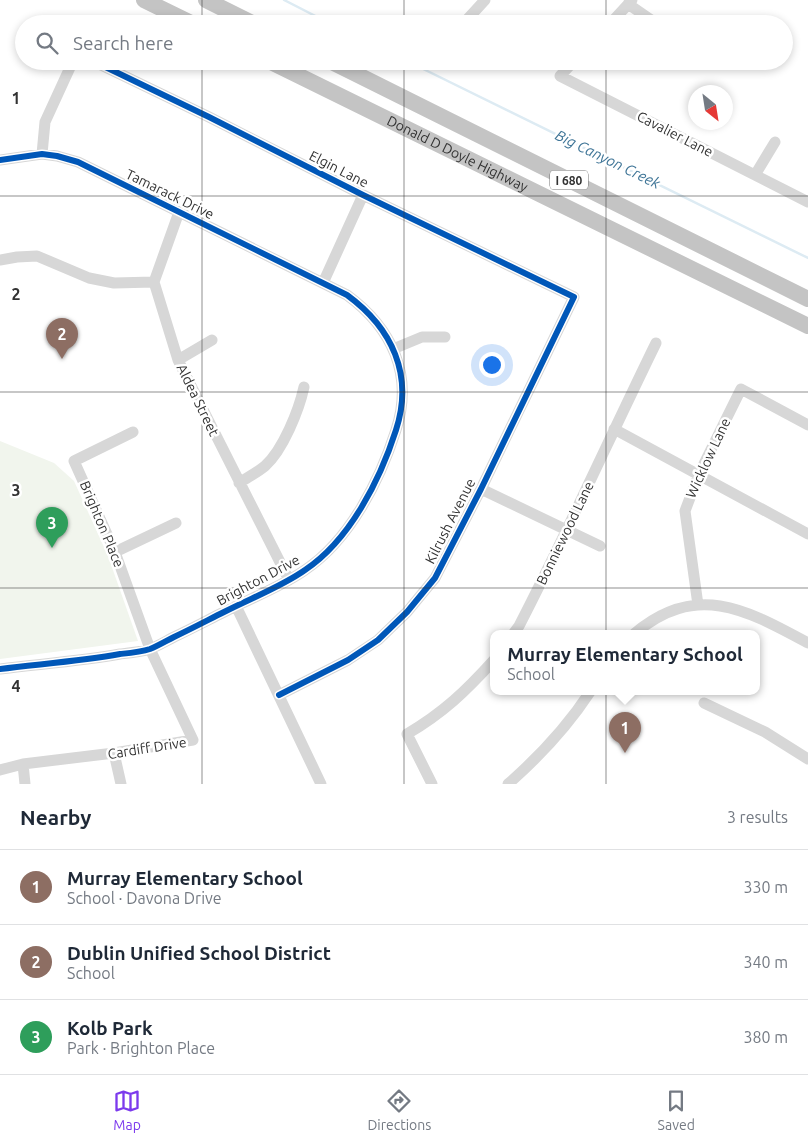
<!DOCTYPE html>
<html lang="en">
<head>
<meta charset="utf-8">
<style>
  :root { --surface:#fff; --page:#f2f2f3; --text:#1f2937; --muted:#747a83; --line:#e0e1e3; --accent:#7c3aed }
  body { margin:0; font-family:Ubuntu,sans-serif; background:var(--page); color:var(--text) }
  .compass { position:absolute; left:688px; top:85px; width:45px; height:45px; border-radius:50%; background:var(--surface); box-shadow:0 2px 8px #0003; rotate:150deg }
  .you { position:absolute; left:491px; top:364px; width:18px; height:18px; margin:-12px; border:4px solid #fff; border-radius:50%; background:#1a73e8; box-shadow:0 0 0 8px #1a73e833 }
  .badge { display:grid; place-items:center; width:32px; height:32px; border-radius:50%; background:var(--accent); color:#fff; font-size:16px; font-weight:700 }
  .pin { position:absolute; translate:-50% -41px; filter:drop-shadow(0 1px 2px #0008) }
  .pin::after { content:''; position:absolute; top:26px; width:18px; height:15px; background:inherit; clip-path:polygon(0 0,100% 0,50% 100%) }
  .popup { position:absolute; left:490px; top:630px; width:270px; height:65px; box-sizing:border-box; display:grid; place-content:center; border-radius:10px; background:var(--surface); filter:drop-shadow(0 1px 4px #0005); font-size:16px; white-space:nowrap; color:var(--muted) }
  .popup b { font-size:19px; color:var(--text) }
  .popup::after { content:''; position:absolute; left:50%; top:100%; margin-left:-10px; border:10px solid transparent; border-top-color:var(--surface) }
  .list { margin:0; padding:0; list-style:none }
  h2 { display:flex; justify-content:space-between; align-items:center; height:65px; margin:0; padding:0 20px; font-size:21px }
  h2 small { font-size:16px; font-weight:400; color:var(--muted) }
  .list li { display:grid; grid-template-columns:32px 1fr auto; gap:15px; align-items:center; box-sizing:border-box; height:75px; padding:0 20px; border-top:1px solid var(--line) }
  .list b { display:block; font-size:19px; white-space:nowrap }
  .list p { margin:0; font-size:16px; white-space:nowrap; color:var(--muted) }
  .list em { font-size:16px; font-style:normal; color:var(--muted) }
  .icon { flex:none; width:28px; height:28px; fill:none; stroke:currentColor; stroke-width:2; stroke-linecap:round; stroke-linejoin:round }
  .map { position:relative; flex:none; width:808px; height:784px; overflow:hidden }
  .search { position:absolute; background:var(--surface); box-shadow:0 2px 8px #0003; left:15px; right:15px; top:15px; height:55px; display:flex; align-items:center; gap:12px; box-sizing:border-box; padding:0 18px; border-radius:28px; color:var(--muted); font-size:19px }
  .sheet { height:290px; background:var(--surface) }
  nav { display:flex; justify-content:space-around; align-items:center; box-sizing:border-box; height:70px; border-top:1px solid var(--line); background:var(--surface); font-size:14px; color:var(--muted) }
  nav a { display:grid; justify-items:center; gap:2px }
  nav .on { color:var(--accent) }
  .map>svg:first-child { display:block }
  .green { fill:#f1f5ed }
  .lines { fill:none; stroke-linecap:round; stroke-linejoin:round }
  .stream { stroke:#ddebf3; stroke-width:2.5 }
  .minor { stroke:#d7d7d7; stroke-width:11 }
  .highway { stroke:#c4c4c4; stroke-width:16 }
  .cycleway-casing { stroke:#fff; stroke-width:9 }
  .cycleway { stroke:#0057b8; stroke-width:6 }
  .grid { fill:none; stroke:#333; stroke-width:1; stroke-opacity:0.55 }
  .labels { text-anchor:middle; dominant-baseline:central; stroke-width:5; stroke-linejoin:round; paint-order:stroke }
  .shield { fill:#fff; stroke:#707070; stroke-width:1 }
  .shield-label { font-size:12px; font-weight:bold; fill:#333 }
  .street-label { font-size:14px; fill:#333; stroke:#fff }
  .water-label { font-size:15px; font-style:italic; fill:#3f7597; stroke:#fff }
  .grid-label { font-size:16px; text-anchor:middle; font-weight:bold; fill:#333; stroke:#fff; stroke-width:5; stroke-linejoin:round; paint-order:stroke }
</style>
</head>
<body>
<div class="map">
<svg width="808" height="784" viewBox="0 0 808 784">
  <rect width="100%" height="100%" fill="#fff"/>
  <path class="green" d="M0,441L54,463L74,481L108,556L138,641L0,659Z"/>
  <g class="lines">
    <path class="stream" d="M284,0L331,24
      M407,61L808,258"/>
    <path class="minor" d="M628,4L657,24
      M463,24L485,0
      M610,24L632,0
      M93,61L209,117L363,195L574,297L481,489L435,578L407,612L378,640L348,660L279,695
      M574,61L560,76L808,202
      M42,154L45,122L73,61
      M0,160L42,154L57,156L78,162L347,295C392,328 414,375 396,430C380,480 350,540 305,570C281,587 251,598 224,612C208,620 191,629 174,637C166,641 158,646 150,649C141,652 130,653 120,654C81,661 40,664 0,669
      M755,175L775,142
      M179,212L154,282L178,360L289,580
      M0,260L17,257L37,256L89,278L114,283L154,282
      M323,283L363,195
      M393,349L422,337H445
      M178,360L212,340
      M614,429L808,534
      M239,483C248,477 258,472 265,466C283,450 299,410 304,387
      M481,489L600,546
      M115,552L176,523
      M698,605L685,511L699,474L741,389L808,425
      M236,606L321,784
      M513,634L519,626C567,533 610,437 656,343
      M634,634C696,581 747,610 808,643
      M704,703L765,732L808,759
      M114,753L121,784
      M23,764L25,784
      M0,770L23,764L114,753L193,740L150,649L115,552L74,461L133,432
      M432,784L407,734C443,713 466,691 494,660
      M508,784C540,756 567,727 590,692"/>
    <g class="highway">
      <path d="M144,0L193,24"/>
      <path d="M206,0L254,24"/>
      <path id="s1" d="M269,61L808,326"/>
      <path d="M330,61L808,299"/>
    </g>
    <g class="cycleway-casing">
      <path id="cycleway" d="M93,61L209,117L363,195L574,297L481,489L435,578L407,612L378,640L348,660L279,695
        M0,160L42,154L57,156L78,162L347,295C392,328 414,375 396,430C380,480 350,540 305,570C281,587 251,598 224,612C208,620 191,629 174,637C166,641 158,646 150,649C141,652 130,653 120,654C81,661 40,664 0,669"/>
    </g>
    <use href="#cycleway" class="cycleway"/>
  </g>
  <path class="grid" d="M202,0V24M404,0V24M606,0V24M202,61V784M404,61V784M606,61V784M0,196H808M0,392H808M0,588H808"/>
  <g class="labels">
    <rect class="shield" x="550" y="170.5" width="38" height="19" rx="4"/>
    <g class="shield-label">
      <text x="569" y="180">I 680</text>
    </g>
    <g class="street-label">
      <text transform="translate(675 134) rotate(27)">Cavalier Lane</text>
      <text stroke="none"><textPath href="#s1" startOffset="210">Donald D Doyle Highway</textPath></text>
      <text transform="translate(339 169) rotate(27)">Elgin Lane</text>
      <text transform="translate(170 194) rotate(26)">Tamarack Drive</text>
      <text transform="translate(198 400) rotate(64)">Aldea Street</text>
      <text transform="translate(708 458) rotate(-65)">Wicklow Lane</text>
      <text transform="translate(450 521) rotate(-63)">Kilrush Avenue</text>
      <text transform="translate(102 524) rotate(67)">Brighton Place</text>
      <text transform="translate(565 533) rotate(-64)">Bonniewood Lane</text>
      <text transform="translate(258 580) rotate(-28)">Brighton Drive</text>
      <text transform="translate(147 748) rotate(-9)">Cardiff Drive</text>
    </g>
    <g class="water-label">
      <text transform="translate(608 159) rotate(26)">Big Canyon Creek</text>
    </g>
  </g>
  <g class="grid-label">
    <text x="16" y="104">1</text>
    <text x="16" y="300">2</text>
    <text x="16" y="496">3</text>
    <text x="16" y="692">4</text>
  </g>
</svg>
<svg class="compass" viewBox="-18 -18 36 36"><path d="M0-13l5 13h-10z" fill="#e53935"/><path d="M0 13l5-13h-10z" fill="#747a83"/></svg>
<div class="you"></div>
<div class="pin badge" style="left:625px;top:753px;background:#8d6e63">1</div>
<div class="popup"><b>Murray Elementary School</b>School</div>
<div class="pin badge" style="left:62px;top:359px;background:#8d6e63">2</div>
<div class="pin badge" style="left:52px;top:548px;background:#2e9e5b">3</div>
<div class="search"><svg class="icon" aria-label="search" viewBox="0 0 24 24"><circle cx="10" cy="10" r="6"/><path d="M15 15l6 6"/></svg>Search here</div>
</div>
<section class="sheet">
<h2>Nearby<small>3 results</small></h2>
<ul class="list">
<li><span class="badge" style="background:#8d6e63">1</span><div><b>Murray Elementary School</b><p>School · Davona Drive</p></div><em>330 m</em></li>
<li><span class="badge" style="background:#8d6e63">2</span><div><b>Dublin Unified School District</b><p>School</p></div><em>340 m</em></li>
<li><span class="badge" style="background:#2e9e5b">3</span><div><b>Kolb Park</b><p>Park · Brighton Place</p></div><em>380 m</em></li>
</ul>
</section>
<nav>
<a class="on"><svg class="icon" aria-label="map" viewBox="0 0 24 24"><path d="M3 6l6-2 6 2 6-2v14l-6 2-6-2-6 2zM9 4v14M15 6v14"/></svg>Map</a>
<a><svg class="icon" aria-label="directions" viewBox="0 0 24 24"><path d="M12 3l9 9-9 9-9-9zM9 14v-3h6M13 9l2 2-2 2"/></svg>Directions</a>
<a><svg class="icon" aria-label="saved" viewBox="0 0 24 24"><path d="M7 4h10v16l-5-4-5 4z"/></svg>Saved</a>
</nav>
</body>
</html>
